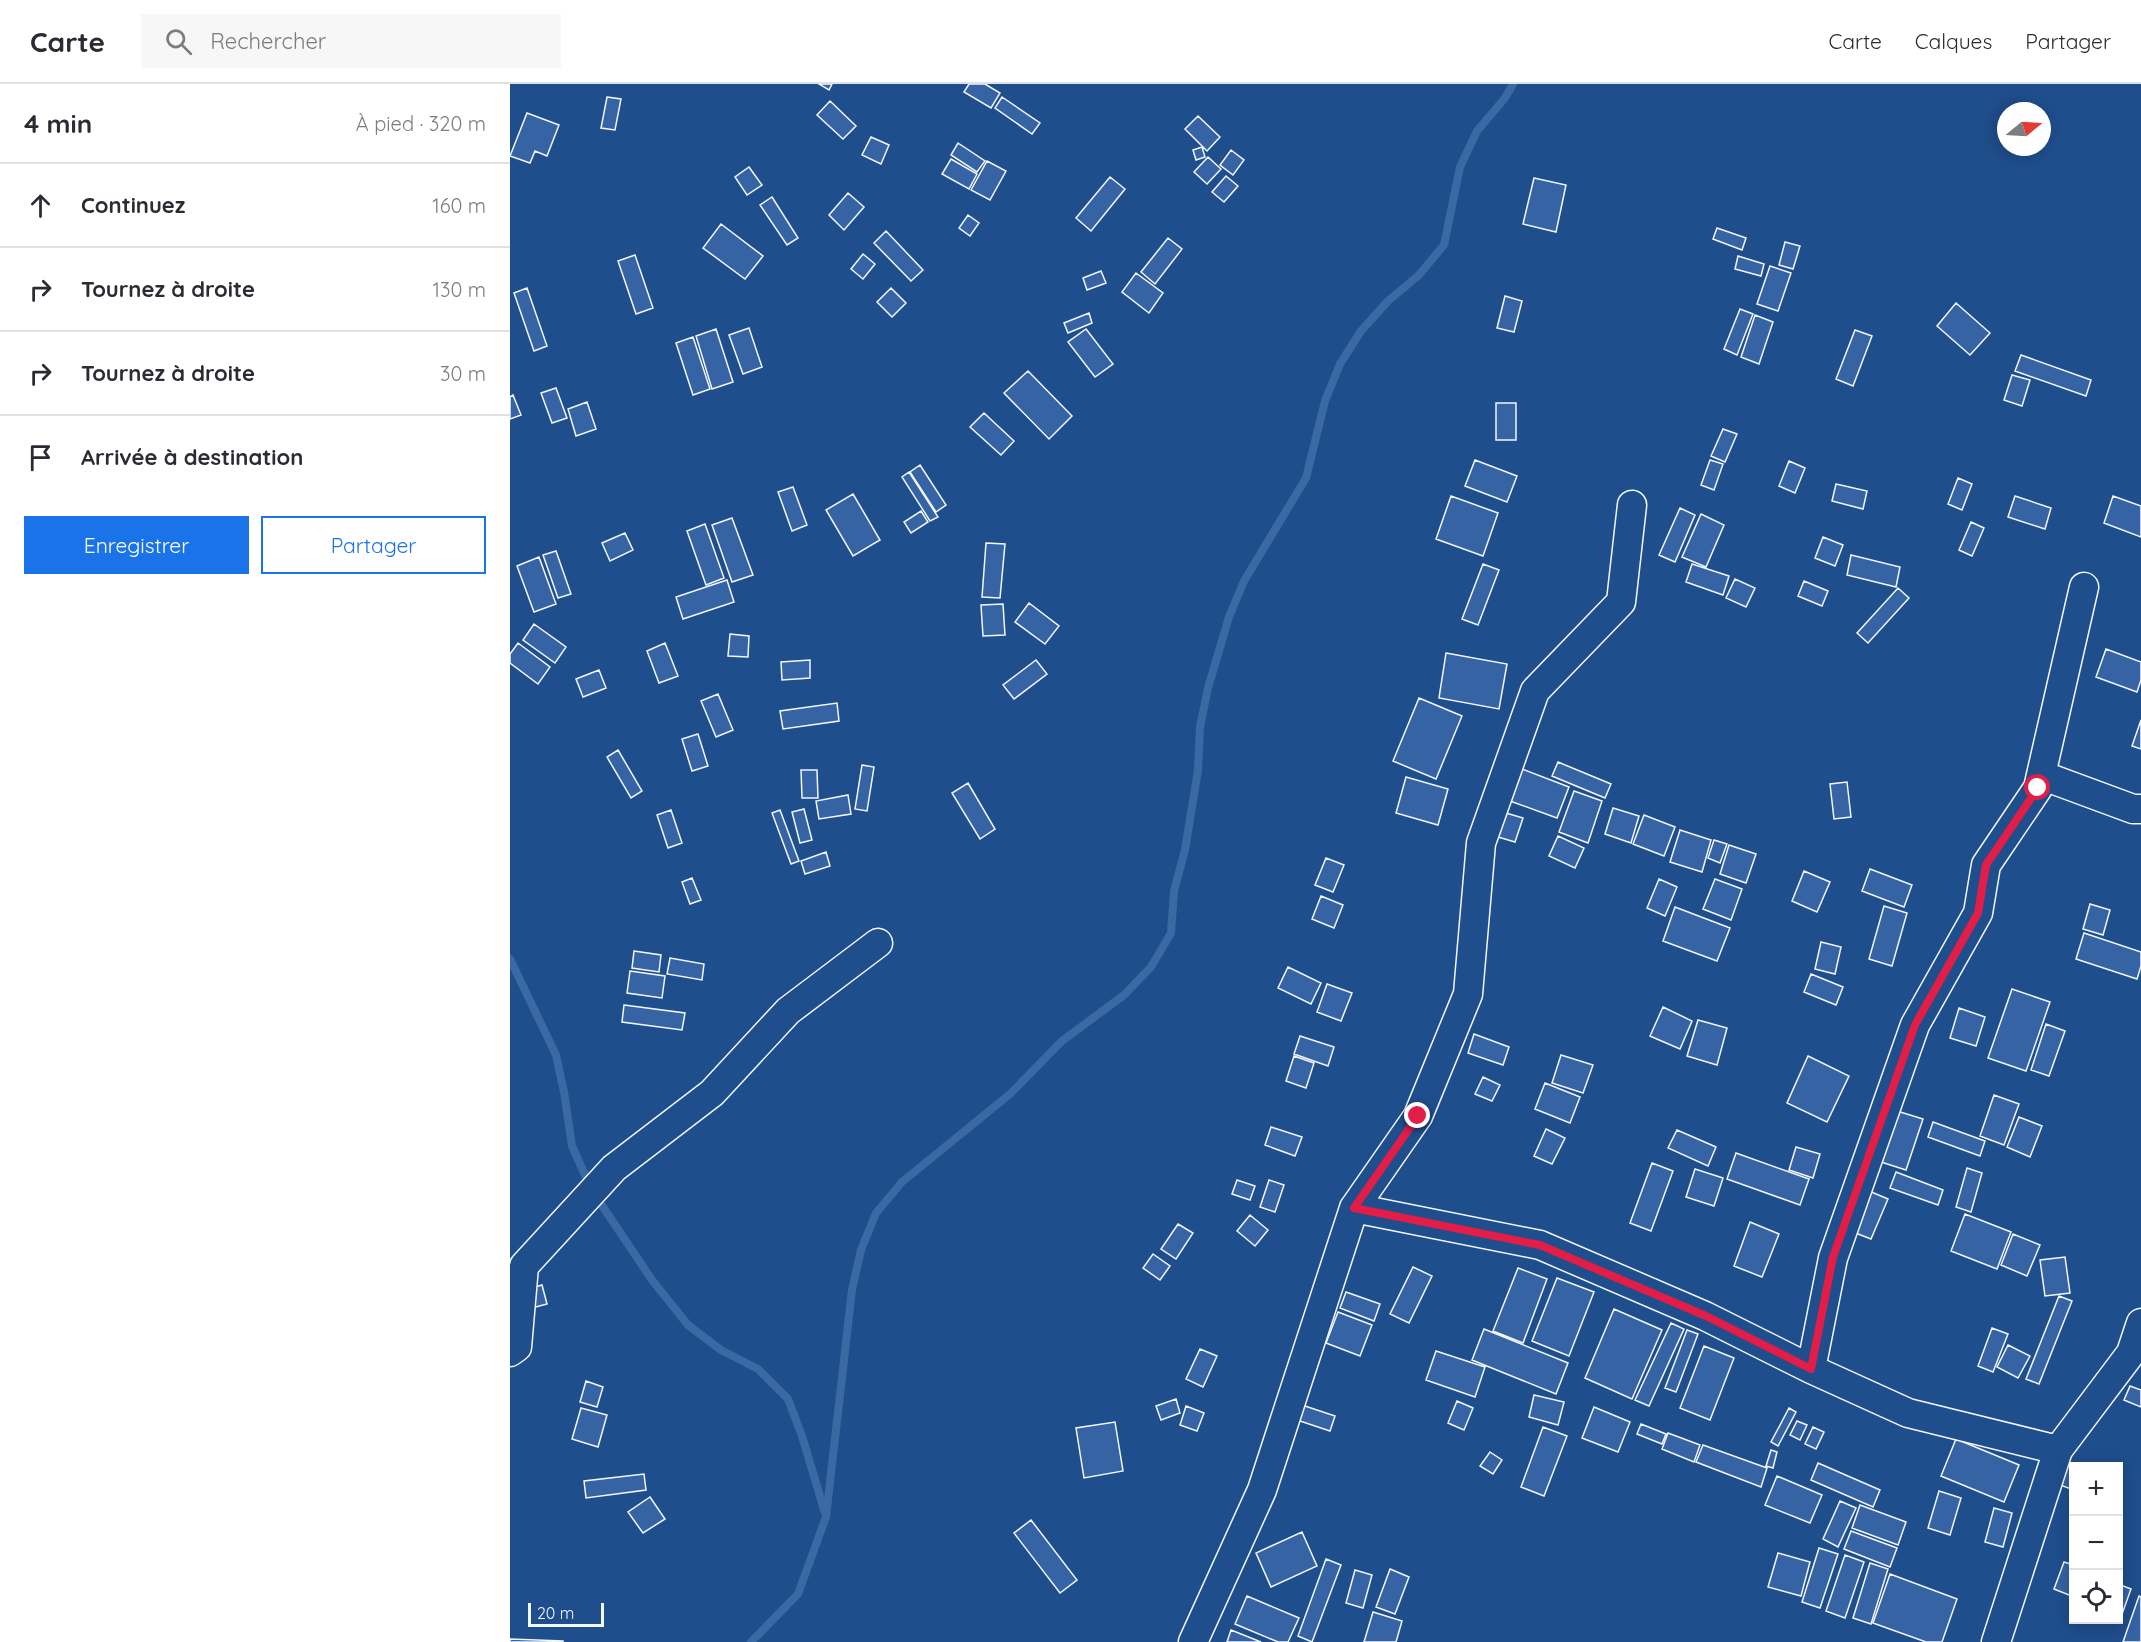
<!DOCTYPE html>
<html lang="fr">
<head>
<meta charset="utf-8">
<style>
  :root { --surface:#fff; --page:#f7f7f7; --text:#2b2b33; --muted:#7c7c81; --line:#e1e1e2; --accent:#1a73e8 }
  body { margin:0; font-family:Quicksand,sans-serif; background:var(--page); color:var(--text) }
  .controls { position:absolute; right:18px; bottom:18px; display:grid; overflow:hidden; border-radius:0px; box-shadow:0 3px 15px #0003 }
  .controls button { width:54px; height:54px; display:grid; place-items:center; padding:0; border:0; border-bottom:2px solid var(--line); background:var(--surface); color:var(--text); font:30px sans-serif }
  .compass { position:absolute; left:1487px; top:18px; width:54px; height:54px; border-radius:50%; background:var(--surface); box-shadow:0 3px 15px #0003; rotate:72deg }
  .scale { position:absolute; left:18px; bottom:15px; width:76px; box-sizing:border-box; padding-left:6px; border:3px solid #f2f6ff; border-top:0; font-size:16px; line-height:21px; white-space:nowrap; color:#f2f6ff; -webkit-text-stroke:4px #1f4e8c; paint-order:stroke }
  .stop { position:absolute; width:18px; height:18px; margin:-14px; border:4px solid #e11d48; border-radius:50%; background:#fff }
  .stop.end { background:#e11d48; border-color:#fff; box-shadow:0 2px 6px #0008 }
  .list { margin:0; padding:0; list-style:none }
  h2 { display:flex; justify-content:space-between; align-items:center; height:78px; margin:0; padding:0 24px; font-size:26px }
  h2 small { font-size:20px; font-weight:400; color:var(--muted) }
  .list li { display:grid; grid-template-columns:39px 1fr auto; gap:18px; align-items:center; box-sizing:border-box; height:84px; padding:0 24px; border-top:2px solid var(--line) }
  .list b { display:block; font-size:22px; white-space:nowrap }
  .list em { font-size:20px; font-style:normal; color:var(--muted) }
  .actions { display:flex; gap:12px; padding:18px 24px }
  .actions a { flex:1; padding:14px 0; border:2px solid var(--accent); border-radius:0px; text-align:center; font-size:21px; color:var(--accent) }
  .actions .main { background:var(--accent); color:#fff }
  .icon { flex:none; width:33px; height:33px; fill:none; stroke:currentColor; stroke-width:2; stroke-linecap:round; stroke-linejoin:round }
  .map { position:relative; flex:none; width:1631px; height:1558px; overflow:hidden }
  header { display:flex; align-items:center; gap:36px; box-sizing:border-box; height:84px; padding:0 30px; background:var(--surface); border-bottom:2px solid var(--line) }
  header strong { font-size:28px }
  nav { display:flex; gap:33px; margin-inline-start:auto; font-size:21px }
  .search { width:420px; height:54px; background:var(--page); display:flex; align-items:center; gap:15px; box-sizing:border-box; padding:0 21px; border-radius:0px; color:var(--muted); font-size:22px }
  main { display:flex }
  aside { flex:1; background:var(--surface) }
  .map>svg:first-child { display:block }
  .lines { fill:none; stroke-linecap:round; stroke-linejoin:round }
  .stream { stroke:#3b69a3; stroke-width:8 }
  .building { fill:#3563a3; stroke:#f2f6ff; stroke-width:1.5 }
  .minor-casing { stroke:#f2f6ff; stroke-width:31 }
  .minor { stroke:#1f4e8c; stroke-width:28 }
  .route { stroke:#e11d48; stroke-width:8 }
</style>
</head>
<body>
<header>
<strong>Carte</strong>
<div class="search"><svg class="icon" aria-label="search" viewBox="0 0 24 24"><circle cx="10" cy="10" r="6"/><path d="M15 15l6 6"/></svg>Rechercher</div>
<nav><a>Carte</a><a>Calques</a><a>Partager</a></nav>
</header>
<main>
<aside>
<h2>4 min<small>À pied · 320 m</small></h2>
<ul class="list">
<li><svg class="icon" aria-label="ahead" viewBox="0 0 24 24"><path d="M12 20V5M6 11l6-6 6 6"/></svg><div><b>Continuez</b></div><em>160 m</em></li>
<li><svg class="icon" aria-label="right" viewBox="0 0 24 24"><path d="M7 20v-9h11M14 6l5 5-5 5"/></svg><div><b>Tournez à droite</b></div><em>130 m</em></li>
<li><svg class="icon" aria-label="right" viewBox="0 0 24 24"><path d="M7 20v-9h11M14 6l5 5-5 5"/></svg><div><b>Tournez à droite</b></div><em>30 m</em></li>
<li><svg class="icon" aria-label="arrive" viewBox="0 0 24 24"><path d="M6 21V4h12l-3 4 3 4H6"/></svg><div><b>Arrivée à destination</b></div></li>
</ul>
<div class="actions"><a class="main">Enregistrer</a><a>Partager</a></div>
</aside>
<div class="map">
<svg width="1631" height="1558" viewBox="0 0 1631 1558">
  <rect width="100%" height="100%" fill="#1f4e8c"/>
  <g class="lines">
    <path class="stream" d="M0,875L46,971L54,1008L62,1062L79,1100
      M85,1111L142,1196L178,1241L211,1266L248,1285L278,1315L292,1352L315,1429
      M241,1558L288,1510L316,1433L342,1206L351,1166L366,1129L392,1098L500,1010L552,957L614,911L641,883L661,849L664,807L675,766L688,686L690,643L698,604L719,533L734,497L796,394L815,317L830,280L851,247L878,217L909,191L934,161L950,83L967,47L995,14L1003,0"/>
  </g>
  <path class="building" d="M309,0H322L319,6Z
    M459,0H475L490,9L481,24L454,8Z
    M97,13L111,15L105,46L91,44Z
    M492,13L530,39L522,50L485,24Z
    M320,17L346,42L333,55L307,31Z
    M17,29L49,41L37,72L25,67L20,79L0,72Z
    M688,32L710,53L697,67L675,45Z
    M361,53L379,61L371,80L352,71Z
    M448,59L475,77L467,88L441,71Z
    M692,63L695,73L686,76L683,66Z
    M721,66L734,76L723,91L710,81Z
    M698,73L711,85L697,100L684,88Z
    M441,75L467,90L459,105L432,90Z
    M477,77L496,87L480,116L461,106Z
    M239,83L252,101L237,111L225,93Z
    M716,92L728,102L714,118L702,108Z
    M600,93L615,105L581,147L566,134Z
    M1024,94L1056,101L1046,148L1013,140Z
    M338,109L354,123L334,146L319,131Z
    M262,113L288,154L277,161L250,121Z
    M458,131L469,139L460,152L449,144Z
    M211,140L253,172L235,195L193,164Z
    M1207,144L1236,154L1232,166L1203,155Z
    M376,147L413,186L401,197L364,159Z
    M658,154L672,165L645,200L631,188Z
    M1275,158L1290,162L1283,185L1269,181Z
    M353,170L365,180L353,195L341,185Z
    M125,171L143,224L126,230L108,177Z
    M1228,172L1254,180L1251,192L1225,185Z
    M1260,182L1281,189L1268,227L1247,220Z
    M591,187L596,199L577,206L573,194Z
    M626,189L653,209L639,229L612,208Z
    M17,204L37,262L24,267L4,209Z
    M381,204L396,219L382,233L367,218Z
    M995,212L1012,217L1004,248L987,244Z
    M1446,219L1480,249L1460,271L1427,242Z
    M1230,225L1243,230L1227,271L1214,265Z
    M579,229L582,239L558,249L554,239Z
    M1245,231L1263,238L1249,280L1231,273Z
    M239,244L252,283L233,290L219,251Z
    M206,245L223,298L202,305L186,252Z
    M576,245L603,280L585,293L558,258Z
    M1345,246L1362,252L1343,302L1326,295Z
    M183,253L200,305L183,311L166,259Z
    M1511,271L1581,296L1576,312L1505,287Z
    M518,287L562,332L539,355L494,309Z
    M1502,291L1520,296L1512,322L1494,316Z
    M46,304L57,334L42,339L31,309Z
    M3,311L11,331L0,335V313Z
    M77,318L86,345L66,352L58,325Z
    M986,319H1006V356H986Z
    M474,329L504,357L491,371L460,343Z
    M1213,345L1227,350L1215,378L1201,372Z
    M965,376L1007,392L997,418L955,402Z
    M1200,376L1213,380L1204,406L1191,401Z
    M1279,377L1295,384L1285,409L1269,402Z
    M410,381L436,421L426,428L400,388Z
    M399,388L428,433L420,437L392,393Z
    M1448,394L1462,400L1452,426L1438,420Z
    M1326,400L1357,407L1353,425L1322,417Z
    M283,403L297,441L282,447L268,408Z
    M343,410L370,456L343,472L316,426Z
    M941,412L988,429L973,472L926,455Z
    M1505,412L1541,424L1535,445L1498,433Z
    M1603,412L1631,422V453L1594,439Z
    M1170,424L1185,431L1165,478L1149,471Z
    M411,427L418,438L401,449L394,438Z
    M1191,430L1214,441L1196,483L1172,473Z
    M222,434L243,491L222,498L202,441Z
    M1461,438L1474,444L1462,472L1449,466Z
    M195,440L214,494L196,501L177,447Z
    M115,449L123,466L100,477L92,459Z
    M1313,453L1333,461L1325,482L1305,474Z
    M476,459L495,460L490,514L472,513Z
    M46,467L61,510L48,514L33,471Z
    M1341,471L1390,483L1386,503L1337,491Z
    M29,473L46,520L24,528L7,482Z
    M973,480L989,486L968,541L952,535Z
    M1182,480L1219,492L1213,511L1176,498Z
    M1225,495L1245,504L1236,523L1216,514Z
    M217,496L224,518L173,535L166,513Z
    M1294,497L1318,507L1312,522L1288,512Z
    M1388,504L1399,514L1358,559L1347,549Z
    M519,519L549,542L535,560L505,538Z
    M493,520L495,551L473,552L471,521Z
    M24,540L56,563L45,579L13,556Z
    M220,550L239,552L238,573L218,572Z
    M8,559L40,583L28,600L0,579V570Z
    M155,559L168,592L149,599L137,567Z
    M1596,565L1631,578V596L1627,608L1586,593Z
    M936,569L997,580L989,625L929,614Z
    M300,576V594L272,596L271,578Z
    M526,576L537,590L504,615L493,601Z
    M89,586L96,604L73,613L66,595Z
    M208,610L223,646L206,653L191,617Z
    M909,614L952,632L926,695L883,677Z
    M327,619L329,637L273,645L270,627Z
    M1631,636V665L1622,662Z
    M188,650L198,682L182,687L172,655Z
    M108,666L132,707L121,714L97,673Z
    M1048,678L1101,700L1095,714L1042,692Z
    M352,681L364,683L357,727L345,725Z
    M1012,685L1059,703L1047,734L1000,717Z
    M291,686H307L308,714H292Z
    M896,693L938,705L928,741L886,729Z
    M1337,698L1341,733L1324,735L1320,700Z
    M458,699L485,745L470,755L442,709Z
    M1064,707L1092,717L1078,759L1049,748Z
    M338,711L341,730L309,735L306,717Z
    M1103,724L1129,732L1121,759L1095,750Z
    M294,725L302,756L290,759L282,728Z
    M161,726L172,759L158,764L147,731Z
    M270,726L289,777L281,780L262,729Z
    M996,729L1013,734L1005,758L988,753Z
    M1134,731L1165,743L1154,772L1123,760Z
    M1170,746L1201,756L1192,788L1160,778Z
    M1048,752L1074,764L1065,784L1039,772Z
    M1204,756L1217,760L1210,779L1198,774Z
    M1219,761L1246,770L1236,799L1210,790Z
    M316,768L320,782L295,790L291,777Z
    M816,774L834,781L823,808L805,801Z
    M1360,785L1402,801L1394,823L1352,807Z
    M1294,787L1320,798L1307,828L1282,817Z
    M182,794L191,816L180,820L172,798Z
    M1149,795L1167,803L1155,832L1137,824Z
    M1205,795L1232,805L1221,836L1193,825Z
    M811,812L833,821L824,844L802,835Z
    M1580,820L1600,826L1593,851L1573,845Z
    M1374,822L1397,829L1382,882L1359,875Z
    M1165,823L1220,844L1207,877L1153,857Z
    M1574,849L1631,868V882L1627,895L1566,875Z
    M1311,858L1331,863L1325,890L1305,885Z
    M124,867L151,871L149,888L122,884Z
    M160,874L194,880L192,896L157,890Z
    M778,883L811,899L801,920L768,904Z
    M120,887L155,892L152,914L117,909Z
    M1301,890L1333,903L1326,921L1294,908Z
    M817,900L842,909L831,937L807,928Z
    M1502,905L1540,918L1516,987L1478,974Z
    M114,921L175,929L172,946L112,938Z
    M1153,923L1182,937L1170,965L1140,952Z
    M1449,924L1475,933L1466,962L1440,954Z
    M1188,936L1217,944L1207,981L1177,972Z
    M1536,940L1555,947L1539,992L1521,986Z
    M964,950L999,963L993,981L958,969Z
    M790,952L824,963L818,982L784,970Z
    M1051,971L1083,981L1073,1009L1042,999Z
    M784,972L804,979L796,1004L776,997Z
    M1298,972L1339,992L1317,1038L1277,1019Z
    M973,993L990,1001L982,1017L965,1010Z
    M1035,999L1070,1013L1060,1039L1025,1025Z
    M1484,1011L1509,1020L1494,1061L1470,1052Z
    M1387,1027L1413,1035L1396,1086L1371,1078Z
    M1509,1033L1532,1042L1520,1073L1497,1063Z
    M1423,1038L1475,1057L1470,1072L1418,1053Z
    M761,1043L792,1053L785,1072L755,1061Z
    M1036,1045L1055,1054L1042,1080L1024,1072Z
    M1167,1046L1206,1063L1198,1082L1158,1064Z
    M1286,1063L1310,1070L1303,1094L1279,1086Z
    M1226,1069L1299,1095L1290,1121L1217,1095Z
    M1142,1079L1163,1087L1141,1147L1120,1139Z
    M1457,1084L1472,1089L1461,1128L1446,1123Z
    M1185,1085L1213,1094L1204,1122L1176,1113Z
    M1386,1088L1433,1106L1428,1121L1380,1104Z
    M727,1096L745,1102L740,1116L722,1110Z
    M759,1096L774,1101L765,1128L750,1123Z
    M1359,1107L1378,1115L1361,1155L1343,1148Z
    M1455,1130L1501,1148L1487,1185L1441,1167Z
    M740,1131L758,1146L745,1162L727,1147Z
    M1240,1138L1269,1150L1252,1193L1224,1182Z
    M668,1140L683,1149L666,1175L651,1165Z
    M1503,1150L1530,1161L1517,1192L1491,1181Z
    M643,1170L660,1182L650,1196L633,1184Z
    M1555,1173L1560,1209L1535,1212L1530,1176Z
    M903,1183L922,1192L899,1239L880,1230Z
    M1008,1184L1037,1195L1013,1259L983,1247Z
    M1047,1194L1084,1208L1059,1272L1022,1257Z
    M32,1201L37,1220L18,1225L14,1206Z
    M836,1208L870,1220L864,1237L830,1224Z
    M1549,1212L1562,1217L1529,1300L1516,1295Z
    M1104,1225L1152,1246L1122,1315L1075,1294Z
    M828,1228L862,1241L850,1272L816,1259Z
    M1161,1239L1174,1245L1139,1322L1125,1316Z
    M1482,1244L1498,1250L1483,1288L1468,1282Z
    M974,1245L1058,1279L1046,1310L962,1276Z
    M1177,1246L1188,1250L1166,1308L1155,1304Z
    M1498,1261L1520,1272L1508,1294L1487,1283Z
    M1194,1262L1224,1274L1200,1336L1170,1324Z
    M690,1265L707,1272L693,1303L676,1295Z
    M926,1267L975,1283L965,1313L916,1296Z
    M76,1297L93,1303L87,1323L70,1318Z
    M1620,1302L1631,1306V1323L1614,1316Z
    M1024,1311L1054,1318L1048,1341L1019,1333Z
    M666,1315L670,1329L651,1336L646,1322Z
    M947,1317L963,1324L954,1346L938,1339Z
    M792,1321L825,1332L820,1347L787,1336Z
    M676,1322L694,1329L687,1347L670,1341Z
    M1084,1323L1120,1338L1108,1368L1072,1354Z
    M71,1324L97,1331L88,1363L62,1355Z
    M1279,1324L1286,1328L1268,1362L1261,1358Z
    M1287,1337L1297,1341L1290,1356L1280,1351Z
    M605,1338L613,1387L574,1394L566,1344Z
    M1131,1340L1156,1350L1152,1360L1127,1350Z
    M1033,1343L1057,1352L1034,1412L1011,1403Z
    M1303,1343L1314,1348L1306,1365L1295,1360Z
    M1158,1349L1190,1361L1184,1378L1152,1365Z
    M1446,1355L1509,1381L1494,1418L1431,1392Z
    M1193,1361L1257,1384L1251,1403L1186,1378Z
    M1261,1366L1267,1368L1263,1384L1256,1382Z
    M980,1368L992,1376L983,1390L970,1382Z
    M1308,1379L1370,1406L1363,1423L1301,1396Z
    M1556,1381L1564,1384V1406L1550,1401Z
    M134,1390L136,1406L76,1414L74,1397Z
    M1267,1392L1312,1411L1300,1439L1255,1421Z
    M1429,1407L1451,1414L1440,1451L1418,1444Z
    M140,1413L155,1435L133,1449L118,1428Z
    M1330,1417L1346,1424L1328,1463L1313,1455Z
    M1350,1421L1396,1438L1388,1461L1342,1444Z
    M1484,1424L1502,1429L1493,1463L1475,1458Z
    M521,1436L567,1496L550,1509L504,1449Z
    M1341,1447L1387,1464L1380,1483L1334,1465Z
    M792,1448L807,1482L761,1503L746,1469Z
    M1309,1464L1328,1470L1310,1524L1292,1518Z
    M1268,1469L1300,1478L1291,1512L1258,1503Z
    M1335,1471L1354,1478L1335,1534L1316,1527Z
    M816,1475L831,1481L802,1558L788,1552Z
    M1554,1478L1564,1481V1513L1544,1505Z
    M1360,1479L1378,1485L1361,1540L1343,1534Z
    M880,1485L899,1493L885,1530L866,1523Z
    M845,1486L862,1491L853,1524L836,1519Z
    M1380,1490L1447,1515L1432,1558H1416L1363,1539Z
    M1608,1500L1621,1505L1611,1533L1608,1532Z
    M737,1512L789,1534L778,1558H768L725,1540Z
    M1629,1512L1631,1513V1558H1613Z
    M863,1528L892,1537L886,1558H854Z
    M721,1546L751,1558H717Z
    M0,1555L53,1557V1558H0Z"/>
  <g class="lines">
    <g class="minor-casing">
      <path id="minor" d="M1531,691L1623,725H1631
        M844,1124L1030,1161L1195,1232L1301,1285L1398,1329L1548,1366L1486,1558
        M0,1268L7,1263L14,1182L104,1084L202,1009L278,927L368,859
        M1301,1285L1323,1174L1405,941L1468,829L1476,781L1528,704L1574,503
        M1548,1366L1621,1269L1631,1239
        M683,1558L752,1406L844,1124L908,1032L958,910L971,759L1025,607L1111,518L1122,421"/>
    </g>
    <use href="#minor" class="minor"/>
  </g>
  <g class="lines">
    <path class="route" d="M908,1032L844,1124L1030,1161L1196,1232L1301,1285L1323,1173L1405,941L1468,829L1476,781L1528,704"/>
  </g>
</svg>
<div class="controls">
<button>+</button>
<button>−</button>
<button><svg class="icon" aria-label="locate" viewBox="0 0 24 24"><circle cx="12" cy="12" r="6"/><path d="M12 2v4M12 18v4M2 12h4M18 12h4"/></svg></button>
</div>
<svg class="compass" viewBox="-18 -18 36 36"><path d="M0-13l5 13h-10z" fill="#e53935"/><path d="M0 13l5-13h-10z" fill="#7c7c81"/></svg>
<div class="scale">20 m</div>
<div class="stop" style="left:1528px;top:704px"></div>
<div class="stop end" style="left:908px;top:1032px"></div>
</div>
</main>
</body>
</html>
